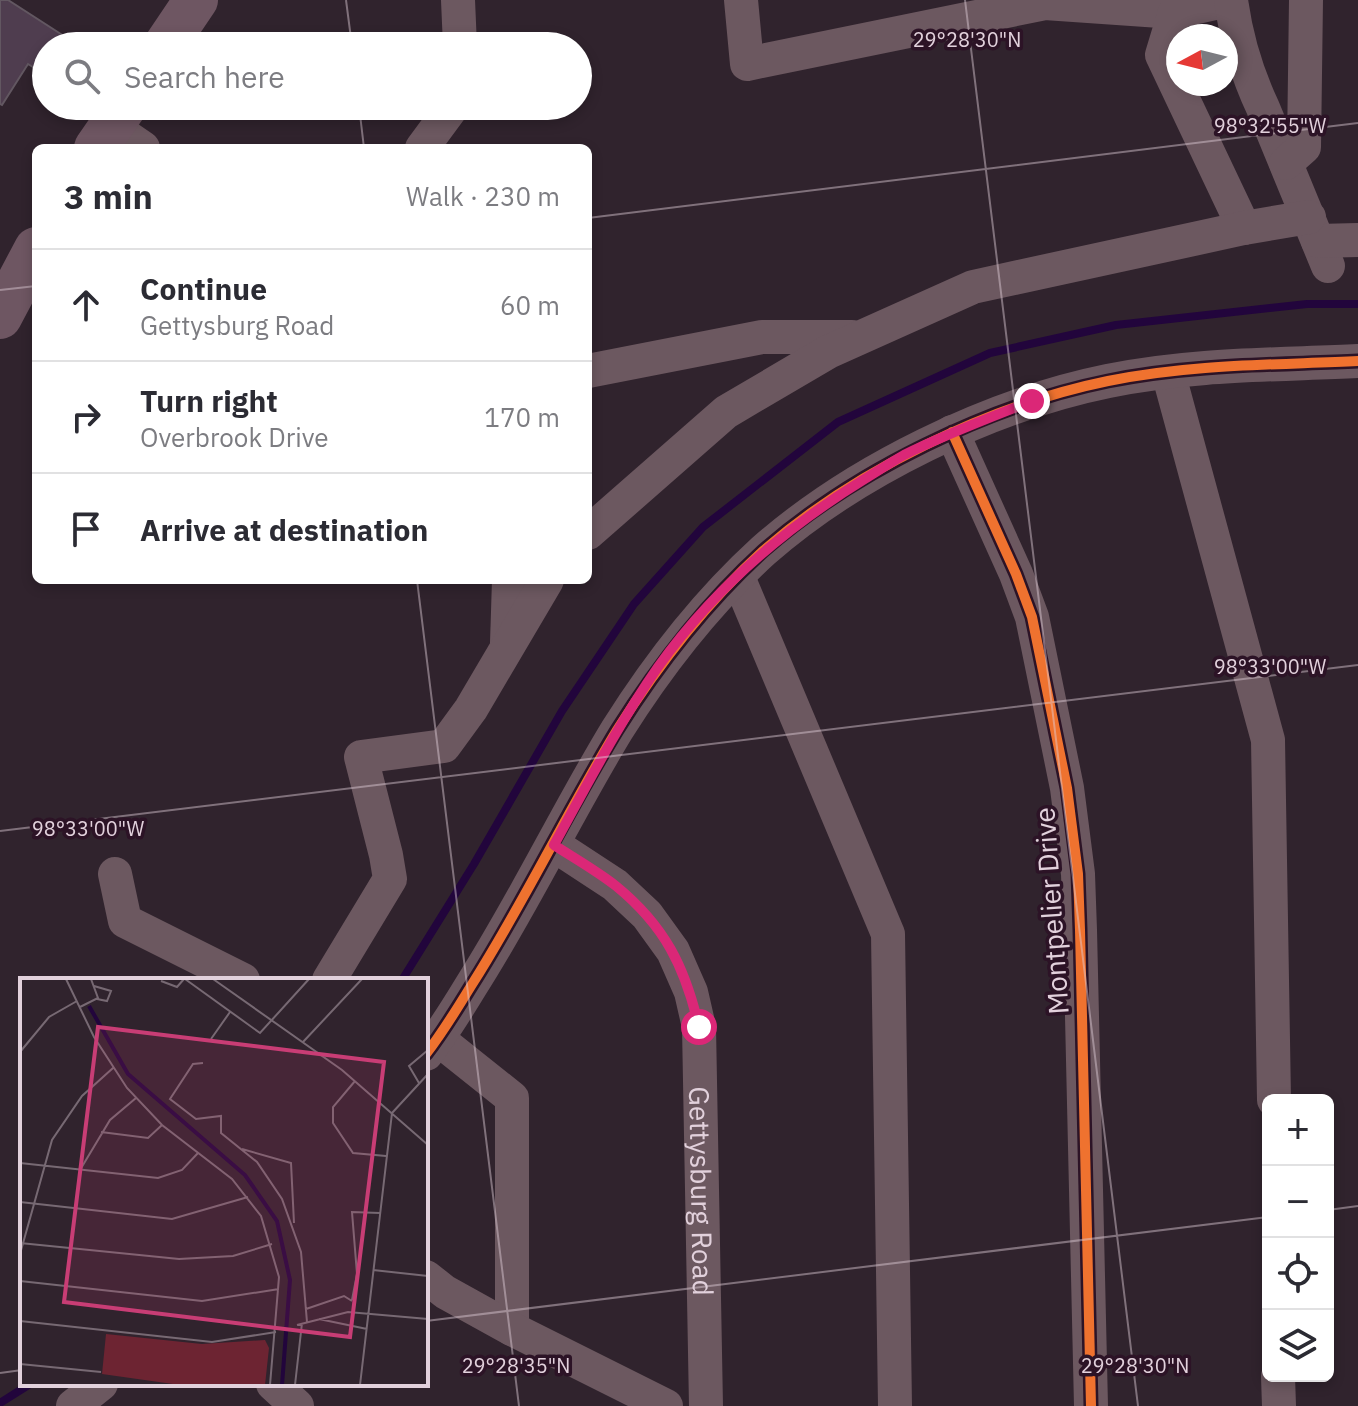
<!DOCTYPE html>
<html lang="en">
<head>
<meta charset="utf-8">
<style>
  :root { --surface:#fff; --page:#f7f7f7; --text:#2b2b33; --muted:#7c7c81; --line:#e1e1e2 }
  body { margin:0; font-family:"IBM Plex Sans",sans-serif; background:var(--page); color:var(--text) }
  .controls { position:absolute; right:24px; bottom:24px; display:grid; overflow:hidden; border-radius:12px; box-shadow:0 4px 12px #0003 }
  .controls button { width:72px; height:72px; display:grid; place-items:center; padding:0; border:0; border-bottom:2px solid var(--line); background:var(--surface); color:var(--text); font:40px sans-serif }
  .compass { position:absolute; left:1166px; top:24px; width:72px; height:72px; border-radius:50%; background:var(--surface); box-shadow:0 4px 12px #0003; rotate:263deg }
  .stop { position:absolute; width:24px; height:24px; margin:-18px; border:6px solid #db2777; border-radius:50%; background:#fff }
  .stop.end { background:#db2777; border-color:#fff; box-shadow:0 2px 8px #0008 }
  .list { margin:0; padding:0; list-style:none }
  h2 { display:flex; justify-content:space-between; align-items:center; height:104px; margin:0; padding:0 32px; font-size:34px }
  h2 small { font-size:26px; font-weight:400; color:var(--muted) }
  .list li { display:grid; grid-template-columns:52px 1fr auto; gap:24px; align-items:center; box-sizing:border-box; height:112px; padding:0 32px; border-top:2px solid var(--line) }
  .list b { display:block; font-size:30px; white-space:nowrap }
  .list p { margin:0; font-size:26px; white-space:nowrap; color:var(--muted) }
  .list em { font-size:26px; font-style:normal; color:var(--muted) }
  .icon { flex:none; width:44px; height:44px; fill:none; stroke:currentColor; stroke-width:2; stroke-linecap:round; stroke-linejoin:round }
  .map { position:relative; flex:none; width:1358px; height:1406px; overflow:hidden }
  .search { position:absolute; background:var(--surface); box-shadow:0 4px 12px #0003; left:32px; top:32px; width:560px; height:88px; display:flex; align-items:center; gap:20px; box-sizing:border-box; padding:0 28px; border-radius:44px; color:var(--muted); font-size:30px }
  .panel { position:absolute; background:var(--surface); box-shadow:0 4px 12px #0003; left:32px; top:144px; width:560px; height:440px; border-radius:12px }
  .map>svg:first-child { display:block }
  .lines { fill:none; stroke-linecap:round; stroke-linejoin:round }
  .stream { stroke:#22053c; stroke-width:8 }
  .building { fill:#4f3d4f; stroke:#625761; stroke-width:2 }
  .minor { stroke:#6c5860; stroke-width:34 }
  .major { stroke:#6e5662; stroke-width:44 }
  .cycleway-casing { stroke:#2c1326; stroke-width:15 }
  .cycleway { stroke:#ef722f; stroke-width:10 }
  .route { stroke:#db2777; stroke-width:10 }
  .ticks { fill:none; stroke:#e2d1dc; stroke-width:2; stroke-opacity:0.45 }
  .labels { text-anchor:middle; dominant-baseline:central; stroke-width:7; stroke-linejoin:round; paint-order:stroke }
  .street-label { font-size:28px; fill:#e2d1dc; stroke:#2c1326 }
  .inset-river { fill:none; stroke:#22053c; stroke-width:4 }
  .inset-road { fill:none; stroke:#776973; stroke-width:2 }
  .view { fill:#c83d75; fill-opacity:0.15; stroke:#c83d75; stroke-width:4 }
  .inset-edge { fill:none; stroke:#e2d1dc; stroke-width:4 }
  .ticks-label { font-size:20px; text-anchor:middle; fill:#e2d1dc; stroke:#2c1326; stroke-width:7; stroke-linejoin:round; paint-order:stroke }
</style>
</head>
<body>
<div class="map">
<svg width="1358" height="1406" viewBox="0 0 1358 1406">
  <rect width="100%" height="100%" fill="#30232d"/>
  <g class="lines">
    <path class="stream" d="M402,980L474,864L562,711L634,604L703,527L838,422L990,353L1116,325L1307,304H1358
      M0,1403L30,1384"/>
  </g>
  <path class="building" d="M0,0H8L67,38L62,46H46V71L44,74L28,64L2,105L0,104Z"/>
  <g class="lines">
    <g class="minor">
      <path d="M458,0L460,46"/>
      <path d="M741,0L747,64L1045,3L1175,12"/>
      <path d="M1229,0L1175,12L1162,55L1244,228"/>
      <path d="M1231,0C1236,37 1247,74 1263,108L1328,266"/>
      <path d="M111,126L143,148"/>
      <path d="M422,148L453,106"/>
      <path d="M1286,163L1304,147L1306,0"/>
      <path d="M1318,241L1358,240"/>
      <path d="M588,371L762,337H852"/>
      <path d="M1168,372L1268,740L1274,1100"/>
      <path d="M952,432L1016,574L1032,617L1067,788L1078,874L1080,930L1091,1406"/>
      <path d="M588,533L726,412L828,352L973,287L1244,228L1309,217"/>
      <path d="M738,577L888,934L895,1406"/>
      <path d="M507,643L509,580"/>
      <path id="s1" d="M554,845L615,885L647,915L673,951L691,992L699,1027L706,1406"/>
      <path d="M115,874L125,921L243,980"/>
      <path d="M329,980L390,879L386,855L361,757L444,746L471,709L547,580"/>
      <path d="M438,1039L512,1098V1329"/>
      <path d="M426,1054C443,1032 457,1009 471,986C524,903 566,814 617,730C658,665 706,603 763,551C854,471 990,405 1108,381C1190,364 1275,365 1358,361"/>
      <path d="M426,1277L445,1292L512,1329L666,1406"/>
      <path d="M1278,1376L1279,1406"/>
      <path d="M273,1384L297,1406"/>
      <path d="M73,1406L101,1384"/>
    </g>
    <path class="major" d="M165,46L196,0
      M96,148L125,106
      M0,317L36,249"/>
    <g class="cycleway-casing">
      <path id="cycleway" d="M952,432L1016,574L1032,617L1067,788L1078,874L1080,930L1091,1406
        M426,1054C443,1032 457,1009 471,986C524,903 566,814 617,730C658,665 706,603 763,551C854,471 990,405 1108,381C1190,364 1275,365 1358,361"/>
    </g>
    <use href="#cycleway" class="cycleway"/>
  </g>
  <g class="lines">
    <path class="route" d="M699,1027C685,967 665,926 616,886C597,871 574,858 554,845C587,785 619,723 658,667C712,591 784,529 863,480C876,472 890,463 904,455C946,434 989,418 1032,401"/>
  </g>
  <path class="ticks" d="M346,0L352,46M965,0L1138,1406M359,106L364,148M588,218L1358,123M0,290L36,286M417,580L519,1406M0,831L1358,665M1328,1210L1358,1206M426,1321L1268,1217M0,1373L22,1370"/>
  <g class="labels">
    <g class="street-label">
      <text transform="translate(1051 911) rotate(-94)">Montpelier Drive</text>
      <text stroke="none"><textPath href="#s1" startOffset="406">Gettysburg Road</textPath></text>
    </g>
  </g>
  <g transform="translate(20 978)">
    <rect width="408" height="408" fill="#30232d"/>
    <path d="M86,356L182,366L245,362L249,370L245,407H160L82,396Z" fill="#6d2432"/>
    <path class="inset-river" d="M69,28L108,96L225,197L257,243L270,302L262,407"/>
    <path class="inset-road" d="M46,1L74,59L107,110L142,147L212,201L241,238L259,299L250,407M165,1L240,55L289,1M193,1L322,92L408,167M141,3L157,9L164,1M74,8L91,13L87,23L77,21M60,29L78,20L71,1M191,61L210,34M283,64L342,1M0,74L29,39L57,23M183,85L173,86L150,121L176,141L201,138V155L237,184L262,221L281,274L287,344M335,103L313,129V145L333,175L366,178M399,105L389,88L408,72M372,135L408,96M81,154L128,160L142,147M222,171L271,185L274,245M0,185L138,200L162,192L178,175M60,192L90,142L116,120M0,224L152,241L228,219M0,265L159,281L213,278L252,266M0,276L32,162L62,118L93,90M353,292L408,298M0,303L182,323L259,311M332,322L337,296L332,234L360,235M286,331L324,318L332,323M299,341L347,351M0,343L192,364L256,354M277,347L328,334L408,341M0,386L81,394M275,407L282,345M340,407L372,135"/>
    <path class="view" d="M78,49L364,84L330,359L44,324Z"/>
    <rect width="408" height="408" class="inset-edge"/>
  </g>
  <g class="ticks-label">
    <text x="967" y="47">29°28'30"N</text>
    <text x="1270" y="133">98°32'55"W</text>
    <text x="1270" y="674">98°33'00"W</text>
    <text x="88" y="836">98°33'00"W</text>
    <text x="516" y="1373">29°28'35"N</text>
    <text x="1135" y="1373">29°28'30"N</text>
  </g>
</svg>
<div class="controls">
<button>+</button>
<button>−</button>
<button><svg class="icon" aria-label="locate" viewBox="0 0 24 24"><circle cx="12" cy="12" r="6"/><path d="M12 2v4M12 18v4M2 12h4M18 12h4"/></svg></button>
<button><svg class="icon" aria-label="layers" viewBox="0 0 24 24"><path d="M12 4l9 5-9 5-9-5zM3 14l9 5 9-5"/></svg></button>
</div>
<svg class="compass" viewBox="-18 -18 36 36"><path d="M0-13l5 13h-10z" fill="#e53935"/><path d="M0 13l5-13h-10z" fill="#7c7c81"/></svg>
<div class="stop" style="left:699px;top:1027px"></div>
<div class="stop end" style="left:1032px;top:401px"></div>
<div class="search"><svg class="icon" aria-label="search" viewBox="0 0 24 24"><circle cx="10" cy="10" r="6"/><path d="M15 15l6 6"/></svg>Search here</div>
<section class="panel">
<h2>3 min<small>Walk · 230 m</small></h2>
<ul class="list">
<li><svg class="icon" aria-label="ahead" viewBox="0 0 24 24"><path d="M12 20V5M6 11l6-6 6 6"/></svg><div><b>Continue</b><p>Gettysburg Road</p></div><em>60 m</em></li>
<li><svg class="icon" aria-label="right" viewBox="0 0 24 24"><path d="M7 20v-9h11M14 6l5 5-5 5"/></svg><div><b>Turn right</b><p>Overbrook Drive</p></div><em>170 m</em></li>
<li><svg class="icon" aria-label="arrive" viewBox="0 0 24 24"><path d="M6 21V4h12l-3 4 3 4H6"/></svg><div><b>Arrive at destination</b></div></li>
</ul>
</section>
</div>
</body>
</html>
